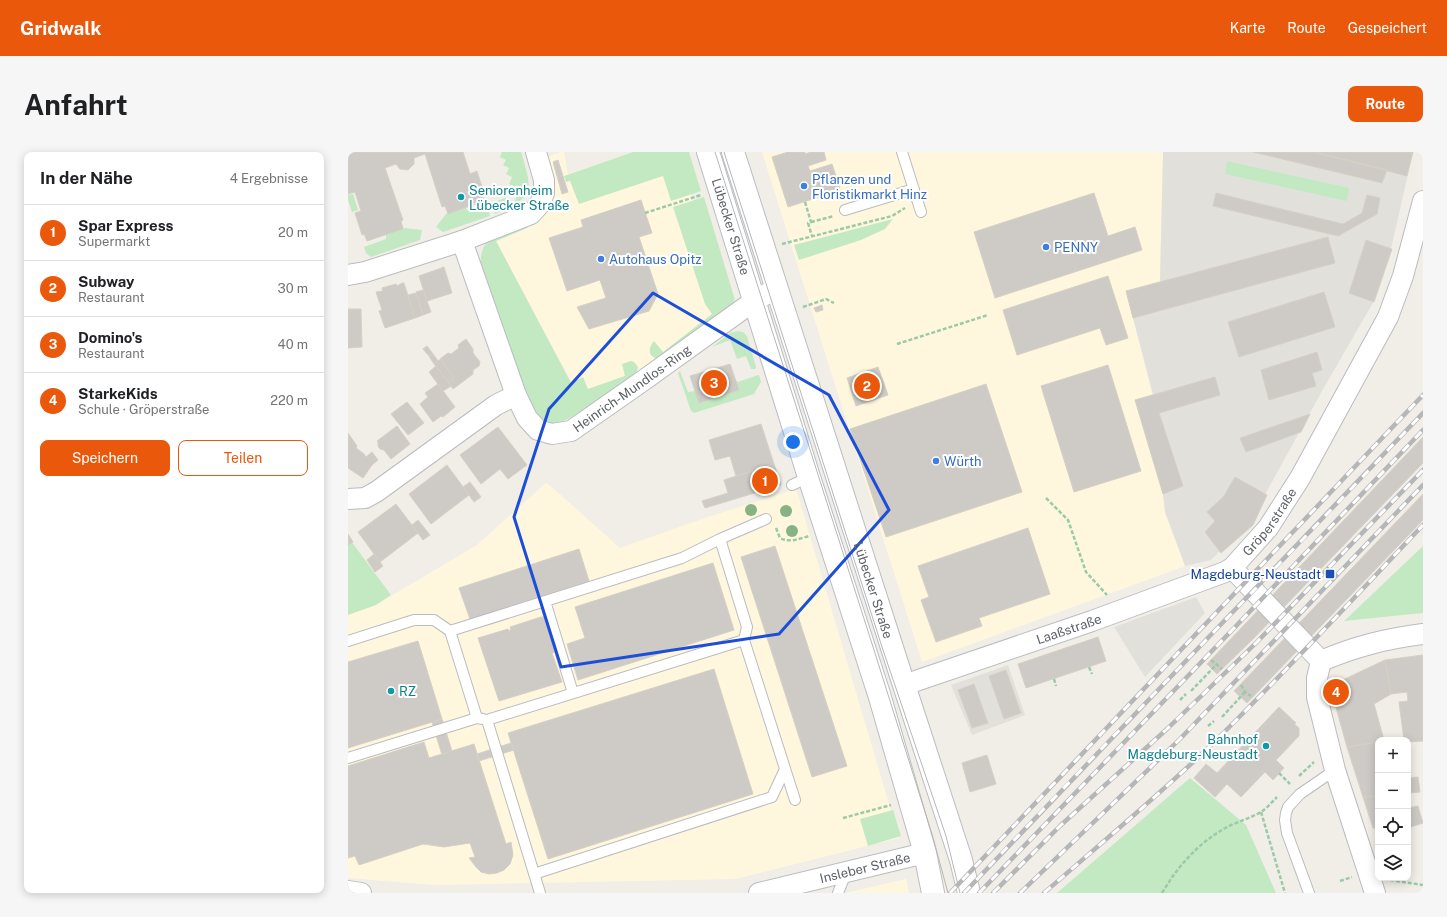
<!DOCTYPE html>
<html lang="de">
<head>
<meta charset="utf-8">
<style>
  :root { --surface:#fff; --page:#f6f6f6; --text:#202124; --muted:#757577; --line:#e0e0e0; --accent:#ea580c }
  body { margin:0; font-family:"Public Sans",sans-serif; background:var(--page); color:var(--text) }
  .controls { position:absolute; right:12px; bottom:12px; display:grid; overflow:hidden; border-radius:8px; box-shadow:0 2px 10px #0003 }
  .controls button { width:36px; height:36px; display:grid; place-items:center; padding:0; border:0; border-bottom:1px solid var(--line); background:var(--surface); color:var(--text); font:20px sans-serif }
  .you { position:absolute; left:445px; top:290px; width:14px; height:14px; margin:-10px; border:3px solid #fff; border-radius:50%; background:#1a73e8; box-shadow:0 0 0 6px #1a73e833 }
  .badge { display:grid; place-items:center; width:26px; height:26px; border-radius:50%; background:var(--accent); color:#fff; font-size:13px; font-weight:700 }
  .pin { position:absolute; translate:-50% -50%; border:2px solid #fff; box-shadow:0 1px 4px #0006 }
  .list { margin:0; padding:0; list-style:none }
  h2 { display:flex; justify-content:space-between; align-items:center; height:52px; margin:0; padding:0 16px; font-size:17px }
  h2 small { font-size:13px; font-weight:400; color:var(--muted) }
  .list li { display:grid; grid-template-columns:26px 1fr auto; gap:12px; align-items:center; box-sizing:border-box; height:56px; padding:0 16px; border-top:1px solid var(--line) }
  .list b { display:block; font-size:15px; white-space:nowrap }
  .list p { margin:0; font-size:13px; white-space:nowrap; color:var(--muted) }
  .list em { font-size:13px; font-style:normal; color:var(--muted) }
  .actions { display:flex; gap:8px; padding:12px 16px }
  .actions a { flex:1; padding:9px 0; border:1px solid var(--accent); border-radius:8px; text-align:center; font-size:14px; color:var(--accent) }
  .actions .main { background:var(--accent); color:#fff }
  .icon { flex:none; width:22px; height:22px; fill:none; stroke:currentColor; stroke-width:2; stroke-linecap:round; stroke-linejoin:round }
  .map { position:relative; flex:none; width:1075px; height:741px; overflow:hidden; border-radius:8px }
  header { display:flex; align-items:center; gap:24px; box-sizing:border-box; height:56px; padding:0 20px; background:var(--accent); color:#fff }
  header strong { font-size:19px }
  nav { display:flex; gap:22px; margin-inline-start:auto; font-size:14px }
  .intro { display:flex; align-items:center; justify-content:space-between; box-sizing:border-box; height:96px; padding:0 24px }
  h1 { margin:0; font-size:28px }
  .button { padding:10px 18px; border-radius:8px; background:var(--accent); color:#fff; font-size:14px; font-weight:700 }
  main { display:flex; gap:24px; padding:0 24px }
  aside { flex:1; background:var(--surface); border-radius:8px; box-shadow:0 2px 10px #0003 }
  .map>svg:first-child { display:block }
  .commercial { fill:#fff7dd }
  .industrial { fill:#e2e0db }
  .green { fill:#c3e9c2 }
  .building { fill:#cecbc6; stroke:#d6d0c4 }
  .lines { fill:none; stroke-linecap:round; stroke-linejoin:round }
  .service-casing { stroke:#b9bcc0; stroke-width:12 }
  .minor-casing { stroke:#b9bcc0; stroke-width:22 }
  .secondary-casing { stroke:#babdc3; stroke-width:24 }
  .path { stroke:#9bcaa8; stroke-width:2.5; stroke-dasharray:4 2; stroke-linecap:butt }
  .service { stroke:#fff; stroke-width:10 }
  .minor { stroke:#fff; stroke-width:20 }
  .secondary { stroke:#fff; stroke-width:22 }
  .tram { stroke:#b5b6b7; stroke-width:1 }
  .rail-casing { stroke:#b5b6b7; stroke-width:4.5 }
  .rail { stroke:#fff; stroke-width:3; stroke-dasharray:9; stroke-linecap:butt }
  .tree { fill:#87b384 }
  .marked { fill:none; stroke:#1d4ed8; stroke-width:3; stroke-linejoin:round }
  .shop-dot { fill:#3f7fe0; stroke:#fff; stroke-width:1.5 }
  .culture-dot { fill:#0f9aa8; stroke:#fff; stroke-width:1.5 }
  .transit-dot { fill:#1a4fb4; stroke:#fff; stroke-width:1.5 }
  .labels { text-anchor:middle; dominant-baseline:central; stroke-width:4; stroke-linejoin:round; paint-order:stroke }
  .shop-label { font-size:13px; fill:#366cbe; stroke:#fff; text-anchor:start }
  .culture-label { font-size:13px; fill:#0d838f; stroke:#fff; text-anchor:start }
  .street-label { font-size:13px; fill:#5e6267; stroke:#fff }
  .transit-label { font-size:13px; fill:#164399; stroke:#fff; text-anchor:end }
</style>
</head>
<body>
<header>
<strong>Gridwalk</strong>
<nav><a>Karte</a><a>Route</a><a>Gespeichert</a></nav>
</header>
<div class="intro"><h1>Anfahrt</h1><a class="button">Route</a></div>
<main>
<aside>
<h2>In der Nähe<small>4 Ergebnisse</small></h2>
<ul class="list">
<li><span class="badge">1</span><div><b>Spar Express</b><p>Supermarkt</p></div><em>20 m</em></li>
<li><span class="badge">2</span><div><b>Subway</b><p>Restaurant</p></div><em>30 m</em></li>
<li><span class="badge">3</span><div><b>Domino's</b><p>Restaurant</p></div><em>40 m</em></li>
<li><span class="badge">4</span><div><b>StarkeKids</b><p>Schule · Gröperstraße</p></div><em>220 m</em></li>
</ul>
<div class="actions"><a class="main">Speichern</a><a>Teilen</a></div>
</aside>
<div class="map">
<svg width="1075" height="741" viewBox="0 0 1075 741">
  <rect width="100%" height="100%" fill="#f1eee7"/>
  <path class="commercial" d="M213,0H216L220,22L286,0H330L377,155L290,219L240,237L224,231L148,89L179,76L200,46L197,6Z
    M414,0H815L812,130L778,139L805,243L787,248L815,342L817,360L837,414L574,510Z
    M198,331L206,337L272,396L357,366L448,337L551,686L387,727L87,733L0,726V463L28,453L129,393Z
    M558,727L561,741H498Z"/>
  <path class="industrial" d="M815,0H1065L1043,97L1026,149L974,239L903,368L863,408L837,414L817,360L815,342L787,248L805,243L778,139L812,130Z
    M848,445L857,461L797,525L766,475Z
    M660,513L677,563L624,583L603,533Z"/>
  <path class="green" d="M154,0H173C185,39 187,45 147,62L144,51L157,46L166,50L170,43L164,41L166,34L161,32L164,25L158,22L161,16L155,13L158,8L152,5Z
    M285,0H341L353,39L323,49L315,24L231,52L222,29L218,30L216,24Z
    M879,9L1001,36L999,49L877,22Z
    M5,42L10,58L4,60L0,48V43Z
    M356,45L387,148L384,152L312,207C300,206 299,197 306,189L315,200L364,162L357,152L325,55Z
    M139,52L142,64L95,80L88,75L98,62L118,56L120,59Z
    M545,67L537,77L513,88L451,108L446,93Z
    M181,72L179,76L148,89L223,231L235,225L240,237L277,224L274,212L283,209L286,210L290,215L287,227L269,240L212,271C202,272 194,269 188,260L166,215L133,116C132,107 133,96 140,89C145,84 172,76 181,72Z
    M57,76L74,78L72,88L23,105L18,101L16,95L38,87V83Z
    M389,179L395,180L399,184L408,215L407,217H403L398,204L389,207L382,188L364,195L382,181Z
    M332,219L340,240L347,239L351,251L391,238L388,229H389L390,230L410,223H411L413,230L406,242L346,261L343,259L330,221Z
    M0,385L43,443L28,453L0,463Z
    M1075,394V461L996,469Z
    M842,626L898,673L928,741H709Z
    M545,658L553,684L520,694L512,667Z"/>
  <path class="building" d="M0,0H115L122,22L129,19L136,41H134L136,49L100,62L97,54L94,55L77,2L66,6V12L60,18L52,17L48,12L37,16L55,68L53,69L55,77L19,89L16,82L14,83L7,61L13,59L7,40L0,42Z
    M440,0H457V2L463,0H476L478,8L460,14L462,19L484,12L492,36L470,43L471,45L440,55L424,5Z
    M905,0H966L1039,18L1034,31Z
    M966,0H1065L1059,24Z
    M210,8L220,40L214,42L205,10Z
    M746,41L760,84L787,75L794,98L647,146L626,80Z
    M868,41L995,72L1014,61L1019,43L1032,46L1029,62L990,84L865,54Z
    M293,48L304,81L291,85L310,142L301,159L241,177L229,155L258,146L252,128L219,139L201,86L235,75L233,68Z
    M980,85L987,111L785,166L778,139Z
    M1018,88L1044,97L1026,150L1001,141Z
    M96,115L104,141L79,149L71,124Z
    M760,124L780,186L758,193L752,176L669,203L655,158Z
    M54,131H56L67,166L37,176L31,159L34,158L28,140L35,139L34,136L48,132L49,134Z
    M75,138L83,160L75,163L68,140Z
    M976,140L987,175L891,205L880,170Z
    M68,141L75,163L67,166L60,143Z
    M474,153L475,158L468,160L466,156Z
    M0,157H13L14,195L0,196Z
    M118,187L125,197V201L132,210L131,214L125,218V222L105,237L100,230L106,226L92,207L100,201L103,202L111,196L110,193Z
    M79,194L85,202L81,204L75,197Z
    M969,200L974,218L964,221L968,234L921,248L913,218Z
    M85,202L90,209L86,212L81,204Z
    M93,207L106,226L100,230L86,212Z
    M382,212L391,238L351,251L342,224Z
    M760,213L793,319L726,340L693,234Z
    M88,214L103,234L95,239L81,220Z
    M530,215L540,243L508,254L499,226Z
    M867,225L872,243L811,261L835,334L815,342L787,248Z
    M90,232L107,255L95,265L93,264L85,270L72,252L80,245L77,241Z
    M638,232L674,340L538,385L502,277Z
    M59,250L76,271L60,283L43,262Z
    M962,262L953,280L898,300L892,286Z
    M413,272L426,312L388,324L382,304L367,308L361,288Z
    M49,274L62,292L43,307L36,298L32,297L30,294V290L29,289Z
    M150,275L179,313L160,327L152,317L133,332L112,303Z
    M0,281L9,294L8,296L16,302L18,305L24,300L30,308L24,313L15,326L0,316Z
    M1075,285V311L906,486L869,522L859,512Z
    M426,312L433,333L357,356L354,349L380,341L376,328Z
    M99,313L121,343L83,372L61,342Z
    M887,325L919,343L905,373L873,401L857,380L867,369L859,360L876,344Z
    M122,330L133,345L126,350L115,335Z
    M1075,342V368L899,551L886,539Z
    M48,352L70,381L32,410L10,380Z
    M70,368L82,383L75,388L64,373Z
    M680,376L702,442L631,466L634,474L588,490L573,448L581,445L570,414Z
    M0,382L5,390L0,393Z
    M427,394L499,614L464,625L393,405Z
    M231,397L241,429L122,467L111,436Z
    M26,402L35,414L27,420L19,408Z
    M365,411L386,478L230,528L219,492L237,486L227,455Z
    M193,465H196L207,500L204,501L214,530L151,549L130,486L160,477L161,479L163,478L162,475Z
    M750,485L758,509L678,536L670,512Z
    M70,489L94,567L0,596V510Z
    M1075,503V589L1060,590V588H1056L1051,550L1060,549L1059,540L1043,542L1037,508Z
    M1037,508L1043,542L1026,552L1036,588H1030V590L999,595L982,534Z
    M366,517L405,642L200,707L160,581Z
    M658,518L673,561L656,567L641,524Z
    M626,532L640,571L624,576L610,538Z
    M931,555L948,571L946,572L951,576V584L928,608L936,616L925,628L917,620L893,645L879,632L867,645L846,626L858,612L869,621Z
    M94,567L104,599L94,603L84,570Z
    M76,590L81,606L126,592L158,692L163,690L165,703L162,712L156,718L149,721L141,722L133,720L128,715L121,706L127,705L122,691L96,695L75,692L11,713L7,704L0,706V614Z
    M1030,590V644L1015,645L999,595Z
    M163,591L166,598L131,609L129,602Z
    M639,603L648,632L622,640L614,611Z
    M1070,625L1072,640L1060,641V626Z
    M1030,644V676H1025L1015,645Z
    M1070,654L1075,671L1060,676V656Z"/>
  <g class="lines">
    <g class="service-casing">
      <path id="service" d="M554,0L573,60
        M497,58L566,37
        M444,333L461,325
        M197,449L225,541
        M396,488L447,648
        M0,489L66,468H86L102,479
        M129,566L102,479L334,406L372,387L418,367
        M0,606L129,566L135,567
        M186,722L424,645L437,617
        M192,741L139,568L396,488L399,475L372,387
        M490,741L498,721
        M961,741L939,681L937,668L938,661L940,655L952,642L987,618"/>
    </g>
    <g class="minor-casing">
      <g id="minor">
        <path d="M114,89L168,243"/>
        <path d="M0,123L17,120L114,89L183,62L192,52L196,41V28L188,0"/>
        <path id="s1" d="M0,347L17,346L28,340L148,253L168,243L179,266L190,278L204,282L223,279L296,228L399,154L428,136"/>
        <path d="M884,416L973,509"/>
        <path d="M973,509L969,526V545L987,618L1027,741"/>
        <path d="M973,509C1009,494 1037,487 1075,482"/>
        <path id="s2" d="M556,533L744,469L877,420L884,416L920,376L952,326L1040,165L1055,124L1075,49"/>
        <path d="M0,739L13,741"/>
        <path id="s3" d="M411,741L577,701"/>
      </g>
    </g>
    <g class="secondary-casing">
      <g id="secondary">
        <path id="s4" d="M360,0L461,325L531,542L577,701L585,741"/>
        <path id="s5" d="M385,0L556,533L613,708L621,741"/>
      </g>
    </g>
    <path class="path" d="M457,50L463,70L460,71L464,84
      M297,61L353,43
      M463,70L486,64
      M434,92L544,64L557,56
      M455,155L478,147L486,151
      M549,192L640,163
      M698,346L720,368L738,420L759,443
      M428,376L432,386C442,391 450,387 461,384
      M863,508L874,517
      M741,515L744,522
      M706,527L708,534
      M893,533L897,540L903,544
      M843,539L868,513
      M832,548L838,542
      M874,565L897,540
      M860,574L866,569
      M931,621L942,632
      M951,624L966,610
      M913,660L937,741
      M495,666L543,653
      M1042,728L1075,733
      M992,729L1004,725
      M814,741C831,713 849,692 879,675C889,670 903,666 913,660C919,656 924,650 929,645"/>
    <use href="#service" class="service"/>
    <use href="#minor" class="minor"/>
    <use href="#secondary" class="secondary"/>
    <path class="tram" d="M367,0L526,498L584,682L600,741
      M376,0L534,495L598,684L612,741"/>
    <g class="rail-casing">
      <path id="rail" d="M602,741L1075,243
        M616,741C768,580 923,422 1075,261
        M631,741L889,473L1075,278
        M645,741L713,673L819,577L908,491L1075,318
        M672,741L832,587L1075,333
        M696,741C750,694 805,648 857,599C932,526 1003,449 1075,373"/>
    </g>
    <use href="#rail" class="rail"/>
  </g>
  <g class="tree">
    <circle cx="403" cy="358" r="6"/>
    <circle cx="438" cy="359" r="6"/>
    <circle cx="444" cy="379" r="6"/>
  </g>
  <path class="marked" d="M305,141L481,243L541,358L431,482L213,515L166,365L201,257Z"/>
  <g class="shop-dot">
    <circle cx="456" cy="34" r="4"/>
    <circle cx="698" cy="95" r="4"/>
    <circle cx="253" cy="107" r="4"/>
    <circle cx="588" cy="309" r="4"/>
  </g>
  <g class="culture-dot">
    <circle cx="113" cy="45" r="4"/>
    <circle cx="43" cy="539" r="4"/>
    <circle cx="918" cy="594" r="4"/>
  </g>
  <rect class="transit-dot" x="977" y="417" width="10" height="10" rx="2"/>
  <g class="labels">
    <g class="shop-label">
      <text x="464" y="27">Pflanzen und<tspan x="464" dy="15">Floristikmarkt Hinz</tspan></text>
      <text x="706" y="95">PENNY</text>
      <text x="261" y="107">Autohaus Opitz</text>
      <text x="596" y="309">Würth</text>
    </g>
    <g class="culture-label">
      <text x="121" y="38">Seniorenheim<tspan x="121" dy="15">Lübecker Straße</tspan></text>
      <text x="51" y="539">RZ</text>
      <text x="910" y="587" text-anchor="end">Bahnhof<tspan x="910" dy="15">Magdeburg-Neustadt</tspan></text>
    </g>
    <g class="street-label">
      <text stroke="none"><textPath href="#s4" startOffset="78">Lübecker Straße</textPath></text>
      <text stroke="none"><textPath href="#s1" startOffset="350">Heinrich-Mundlos-Ring</textPath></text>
      <text stroke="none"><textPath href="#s2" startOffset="408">Gröperstraße</textPath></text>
      <text stroke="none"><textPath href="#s5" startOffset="460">Lübecker Straße</textPath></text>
      <text stroke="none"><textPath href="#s2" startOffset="174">Laaßstraße</textPath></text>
      <text stroke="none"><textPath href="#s3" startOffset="109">Insleber Straße</textPath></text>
    </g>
    <g class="transit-label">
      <text x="973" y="422">Magdeburg-Neustadt</text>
    </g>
  </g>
</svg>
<div class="controls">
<button>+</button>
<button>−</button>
<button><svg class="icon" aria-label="locate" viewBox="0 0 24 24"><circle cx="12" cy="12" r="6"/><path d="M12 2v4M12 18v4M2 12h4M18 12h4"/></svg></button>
<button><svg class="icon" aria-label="layers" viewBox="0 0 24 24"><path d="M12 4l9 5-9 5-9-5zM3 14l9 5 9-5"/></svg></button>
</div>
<div class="you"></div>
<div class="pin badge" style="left:417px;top:329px">1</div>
<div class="pin badge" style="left:519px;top:234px">2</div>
<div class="pin badge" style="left:366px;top:231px">3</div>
<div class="pin badge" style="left:988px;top:540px">4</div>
</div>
</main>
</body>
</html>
